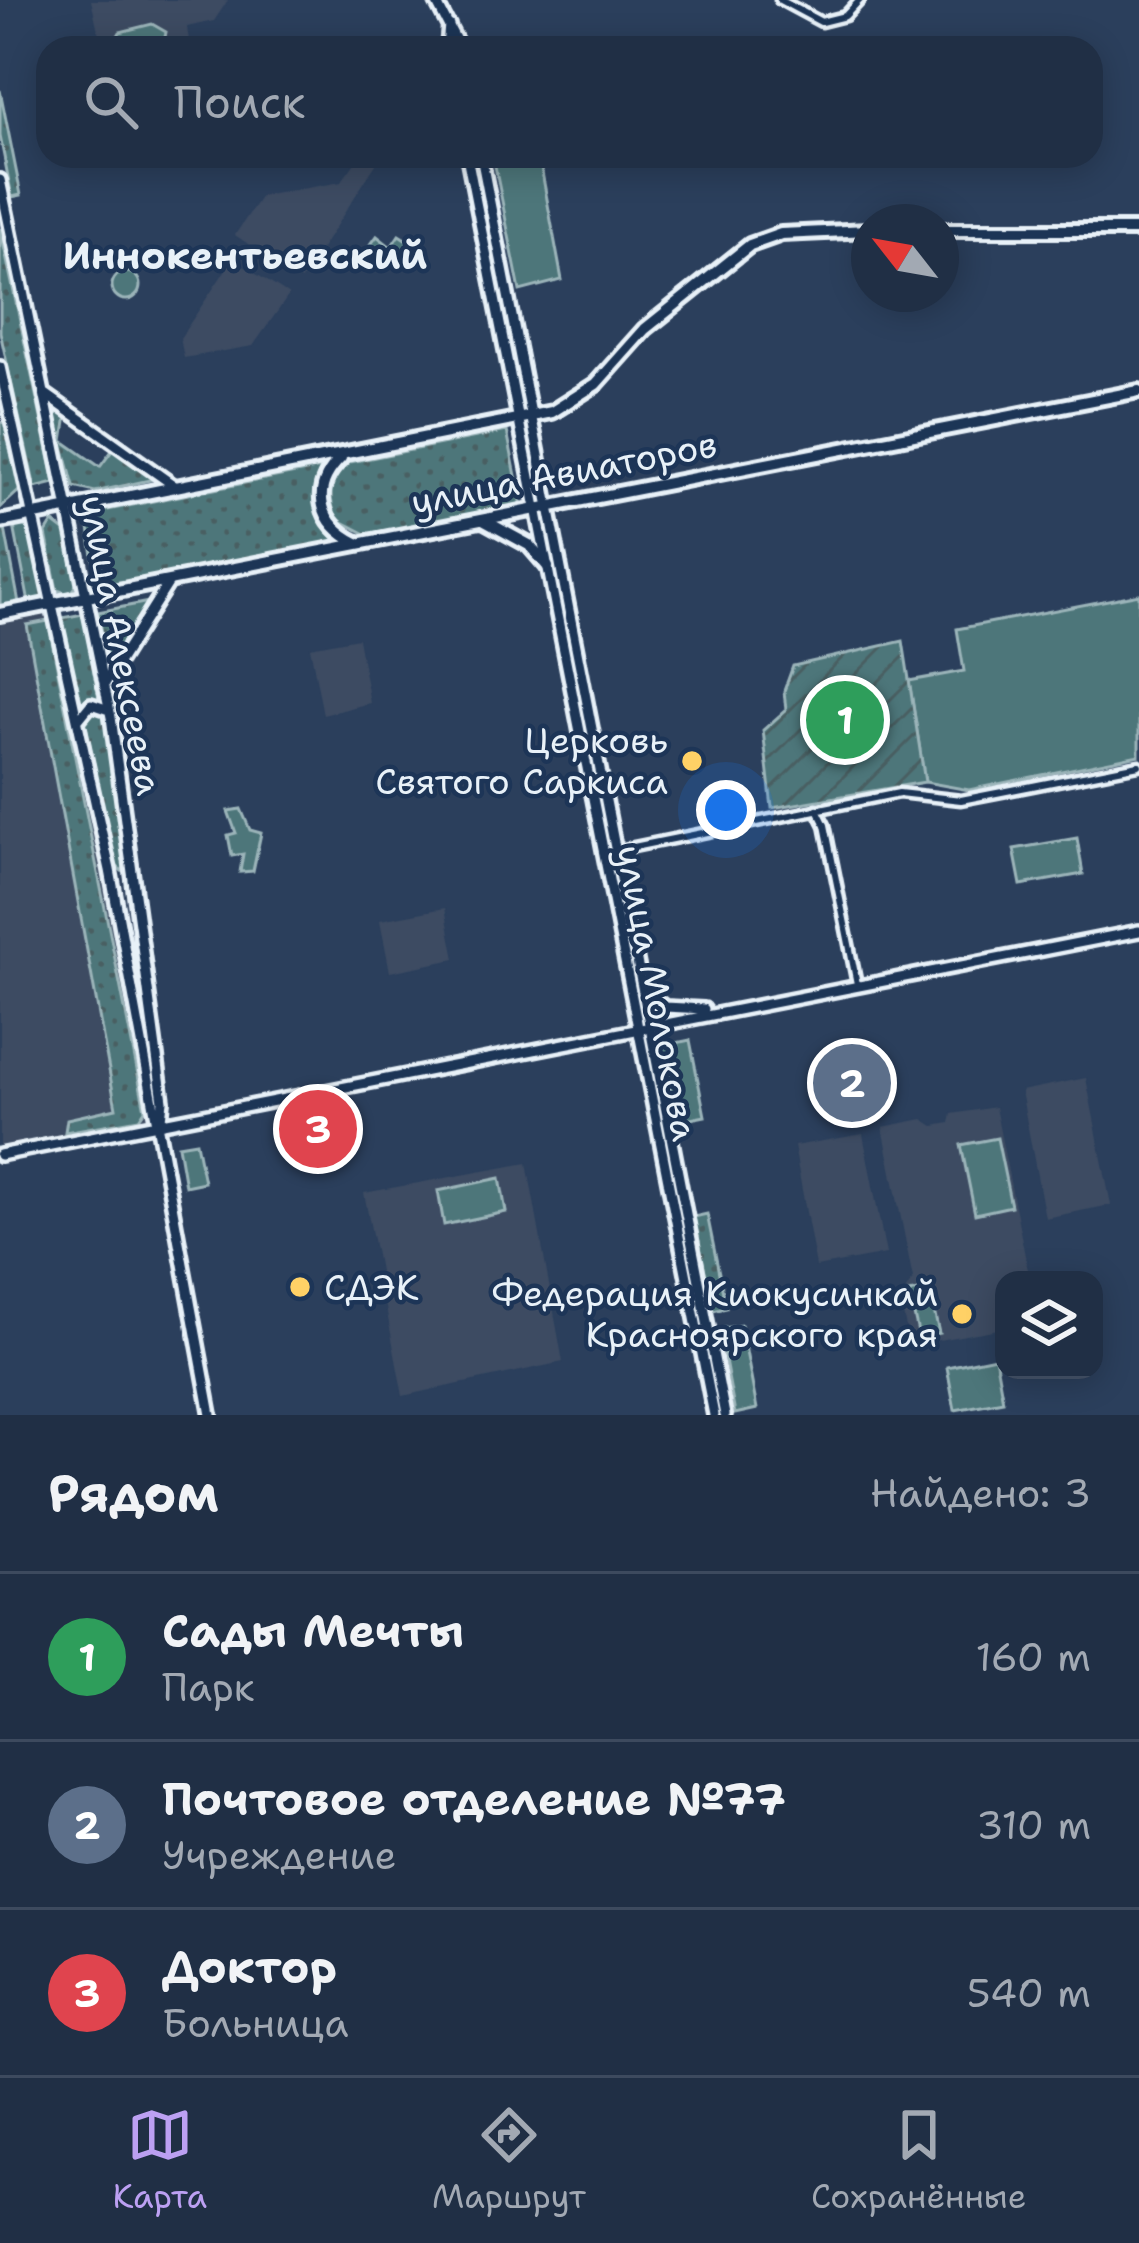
<!DOCTYPE html>
<html lang="ru">
<head>
<meta charset="utf-8">
<style>
  :root { --surface:#202f45; --page:#2d3b50; --text:#f1f3f6; --muted:#a2a9b3; --line:#3d4a5e; --accent:#bca0f2 }
  body { margin:0; font-family:"Shantell Sans",sans-serif; background:var(--page); color:var(--text) }
  .controls { position:absolute; right:36px; bottom:36px; display:grid; overflow:hidden; border-radius:24px; box-shadow:0 6px 30px #0003 }
  .controls button { width:108px; height:108px; display:grid; place-items:center; padding:0; border:0; border-bottom:3px solid var(--line); background:var(--surface); color:var(--text); font:60px sans-serif }
  .compass { position:absolute; left:851px; top:204px; width:108px; height:108px; border-radius:50%; background:var(--surface); box-shadow:0 6px 30px #0003; rotate:301deg }
  .you { position:absolute; left:726px; top:810px; width:42px; height:42px; margin:-30px; border:9px solid #fff; border-radius:50%; background:#1a73e8; box-shadow:0 0 0 18px #1a73e833 }
  .badge { display:grid; place-items:center; width:78px; height:78px; border-radius:50%; background:var(--accent); color:#fff; font-size:39px; font-weight:700 }
  .pin { position:absolute; translate:-50% -50%; border:6px solid #fff; box-shadow:0 3px 12px #0006 }
  .list { margin:0; padding:0; list-style:none }
  h2 { display:flex; justify-content:space-between; align-items:center; height:156px; margin:0; padding:0 48px; font-size:51px }
  h2 small { font-size:39px; font-weight:400; color:var(--muted) }
  .list li { display:grid; grid-template-columns:78px 1fr auto; gap:36px; align-items:center; box-sizing:border-box; height:168px; padding:0 48px; border-top:3px solid var(--line) }
  .list b { display:block; font-size:45px; white-space:nowrap }
  .list p { margin:0; font-size:39px; white-space:nowrap; color:var(--muted) }
  .list em { font-size:39px; font-style:normal; color:var(--muted) }
  .icon { flex:none; width:66px; height:66px; fill:none; stroke:currentColor; stroke-width:2; stroke-linecap:round; stroke-linejoin:round }
  .map { position:relative; flex:none; width:1139px; height:1415px; overflow:hidden }
  .search { position:absolute; background:var(--surface); box-shadow:0 6px 30px #0003; left:36px; right:36px; top:36px; height:132px; display:flex; align-items:center; gap:30px; box-sizing:border-box; padding:0 42px; border-radius:36px; color:var(--muted); font-size:45px }
  .sheet { height:660px; background:var(--surface) }
  nav { display:flex; justify-content:space-around; align-items:center; box-sizing:border-box; height:168px; border-top:3px solid var(--line); background:var(--surface); font-size:33px; color:var(--muted) }
  nav a { display:grid; justify-items:center; gap:6px }
  nav .on { color:var(--accent) }
  .map>svg:first-child { display:block }
  .built { fill:#3c4b62 }
  .grass { fill:url(#grass-dots); stroke:#9bb4b9; stroke-width:3 }
  .park { fill:#4e767a; stroke:#9bb4b9; stroke-width:3 }
  .garden { fill:url(#garden-furrows); stroke:#9bb4b9; stroke-width:3 }
  .lines { fill:none; stroke-linecap:round; stroke-linejoin:round }
  .street-casing { stroke:#e8f1f8; stroke-width:15 }
  .secondary-casing { stroke:#e8f1f8; stroke-width:18 }
  .primary-casing { stroke:#e8f1f8; stroke-width:20 }
  .street { stroke:#1d3557; stroke-width:6 }
  .secondary { stroke:#1d3557; stroke-width:9 }
  .primary { stroke:#1d3557; stroke-width:10 }
  .poi-dot { fill:#ffd166; stroke:#1d3557; stroke-width:4.5 }
  .labels { text-anchor:middle; dominant-baseline:central; stroke-width:9; stroke-linejoin:round; paint-order:stroke }
  .street-label { font-size:36px; fill:#e8f1f8; stroke:#1d3557 }
  .poi-label { font-size:36px; fill:#e8f1f8; stroke:#1d3557; text-anchor:end }
  .neighbourhood-label { font-size:39px; font-weight:bold; fill:#e8f1f8; stroke:#1d3557 }
</style>
</head>
<body>
<div class="map">
<svg width="1139" height="1415" viewBox="0 0 1139 1415">
  <defs>
    <pattern id="grass-dots" width="8" height="8" patternUnits="userSpaceOnUse" patternTransform="scale(3)"><rect width="8" height="8" fill="#4e767a"/><path d="M2 2h.1M6 6h.1" fill="none" stroke="#4a5f62" stroke-width="1.8" stroke-linecap="round"/></pattern>
    <pattern id="garden-furrows" width="10" height="10" patternUnits="userSpaceOnUse" patternTransform="scale(3)"><rect width="10" height="10" fill="#4e767a"/><path d="M-1 1l2-2M0 10L10 0M9 11l2-2" fill="none" stroke="#4a5f62"/></pattern>
  </defs>
  <rect width="100%" height="100%" fill="#2b3f5c"/>
  <filter id="ink" filterUnits="userSpaceOnUse"><feTurbulence type="fractalNoise" baseFrequency=".00833" numOctaves="2"/><feDisplacementMap in="SourceGraphic" scale="24" xChannelSelector="R" yChannelSelector="G"/><feConvolveMatrix kernelMatrix="1 2 1 2 8 2 1 2 1" color-interpolation-filters="sRGB"/></filter>
  <g filter="url(#ink)">
    <path class="built" d="M91,0H228L214,21L187,27L190,48H102Z
      M360,156H375L376,164L301,280L235,235L261,196L341,182Z
      M233,259L289,295L253,346L184,358L180,338Z
      M53,603L160,1125L0,1155V614Z
      M358,638L370,703L323,715L310,647Z
      M445,908L455,959L390,972L380,920Z
      M1086,1078L1111,1205L1045,1218L1021,1091Z
      M995,1107L1030,1280H1004V1328L922,1343L908,1337L900,1299L913,1279L883,1127L923,1119L934,1126L950,1123L952,1114Z
      M863,1134L886,1254L816,1267L794,1146Z
      M527,1163L563,1362L403,1396L364,1193Z"/>
    <path class="grass" d="M0,90L21,195L12,197L0,136Z
      M0,228L55,483L35,488L0,332Z
      M52,405L67,415L63,441L100,467L114,448L159,478L95,492L74,487Z
      M4,422L21,489L0,508V423Z
      M507,431L522,506L366,534L337,519C326,494 330,479 350,462Z
      M321,468C309,498 314,519 337,541L100,588L97,584L87,514Z
      M53,522L66,532L77,584L69,594L57,590L46,533Z
      M23,525L29,529L44,593L40,601L29,603L14,526Z
      M5,529L19,603L0,607V530Z
      M154,601L109,669L98,612Z
      M83,614L99,698L78,703L62,618Z
      M48,621L145,1110L139,1119L65,1132L67,1119L116,1108L27,625Z
      M91,706L104,711C110,741 137,852 122,871L115,865L84,716Z
      M707,1214L726,1308L713,1311L694,1217Z"/>
    <path class="park" d="M152,24L166,32L163,48H111L120,32Z
      M493,156H539L562,280L520,291Z
      M399,235L415,245L402,265L386,254L390,247L380,260L366,251L377,236L391,247Z
      M112 286a14 14 0 1 1 28 0a14 14 0 1 1-28 0Z
      M1139,594V755L969,790L925,782L909,681L964,671L957,629Z
      M241,809L250,830L261,833L253,871L240,872L243,854L232,856L228,835L236,833L228,811Z
      M1077,838L1083,874L1021,885L1014,849Z
      M690,1040L705,1116L676,1122L662,1046Z
      M997,1138L1011,1206L975,1214L961,1145Z
      M196,1142L204,1182L185,1186L178,1145Z
      M500,1178L506,1212L444,1225L438,1191Z
      M929,1289L939,1333L919,1337L909,1293Z
      M741,1325L757,1409L735,1414L719,1329Z
      M995,1357L1003,1401L955,1410L947,1367Z"/>
    <path class="garden" d="M903,641L925,782L772,808L763,730L786,710L784,691L793,666Z"/>
    <g class="lines">
      <g class="street-casing">
        <path id="street" d="M780,0L821,22L845,16L860,0
          M817,809L825,825L857,984
          M614,851L899,793L961,800L1139,765"/>
      </g>
      <g class="secondary-casing">
        <path id="secondary" d="M435,0L460,48
          M447,48L449,25
          M467,156L714,1415
          M481,156L725,1415
          M0,180L111,717L163,1101L161,1119
          M0,367L110,870L211,1415
          M44,393L176,487
          M104,685L169,582
          M78,720L91,704L109,710
          M643,990L665,1007L704,1009
          M0,1155L1139,931"/>
      </g>
      <g class="primary-casing">
        <path id="primary" d="M941,230H1139
          M341,458C309,489 319,524 357,543
          M485,521L529,545L548,567
          M0,522L552,412L596,384L645,329L750,245L781,234L869,230
          M0,614L1139,391"/>
      </g>
      <use href="#street" class="street"/>
      <use href="#secondary" class="secondary"/>
      <use href="#primary" class="primary"/>
    </g>
  </g>
  <g class="poi-dot">
    <circle cx="692" cy="761" r="12"/>
    <circle cx="300" cy="1287" r="12"/>
    <circle cx="962" cy="1314" r="12"/>
  </g>
  <g class="labels">
    <g class="street-label">
      <text transform="translate(564 473) rotate(-11)">улица Авиаторов</text>
      <text transform="translate(121 645) rotate(79)">улица Алексеева</text>
      <text transform="translate(657 993) rotate(79)">улица Молокова</text>
    </g>
    <g class="poi-label">
      <text x="668" y="740">Церковь<tspan x="668" dy="41">Святого Саркиса</tspan></text>
      <text x="324" y="1287" text-anchor="start">СДЭК</text>
      <text x="938" y="1293">Федерация Киокусинкай<tspan x="938" dy="41">Красноярского края</tspan></text>
    </g>
    <g class="neighbourhood-label">
      <text x="245" y="255">Иннокентьевский</text>
    </g>
  </g>
</svg>
<div class="controls">
<button><svg class="icon" aria-label="layers" viewBox="0 0 24 24"><path d="M12 4l9 5-9 5-9-5zM3 14l9 5 9-5"/></svg></button>
</div>
<svg class="compass" viewBox="-18 -18 36 36"><path d="M0-13l5 13h-10z" fill="#e53935"/><path d="M0 13l5-13h-10z" fill="#a2a9b3"/></svg>
<div class="you"></div>
<div class="pin badge" style="left:845px;top:720px;background:#2e9e5b">1</div>
<div class="pin badge" style="left:852px;top:1083px;background:#5c6f8a">2</div>
<div class="pin badge" style="left:318px;top:1129px;background:#e0444e">3</div>
<div class="search"><svg class="icon" aria-label="search" viewBox="0 0 24 24"><circle cx="10" cy="10" r="6"/><path d="M15 15l6 6"/></svg>Поиск</div>
</div>
<section class="sheet">
<h2>Рядом<small>Найдено: 3</small></h2>
<ul class="list">
<li><span class="badge" style="background:#2e9e5b">1</span><div><b>Сады Мечты</b><p>Парк</p></div><em>160 m</em></li>
<li><span class="badge" style="background:#5c6f8a">2</span><div><b>Почтовое отделение №77</b><p>Учреждение</p></div><em>310 m</em></li>
<li><span class="badge" style="background:#e0444e">3</span><div><b>Доктор</b><p>Больница</p></div><em>540 m</em></li>
</ul>
</section>
<nav>
<a class="on"><svg class="icon" aria-label="map" viewBox="0 0 24 24"><path d="M3 6l6-2 6 2 6-2v14l-6 2-6-2-6 2zM9 4v14M15 6v14"/></svg>Карта</a>
<a><svg class="icon" aria-label="directions" viewBox="0 0 24 24"><path d="M12 3l9 9-9 9-9-9zM9 14v-3h6M13 9l2 2-2 2"/></svg>Маршрут</a>
<a><svg class="icon" aria-label="saved" viewBox="0 0 24 24"><path d="M7 4h10v16l-5-4-5 4z"/></svg>Сохранённые</a>
</nav>
</body>
</html>
